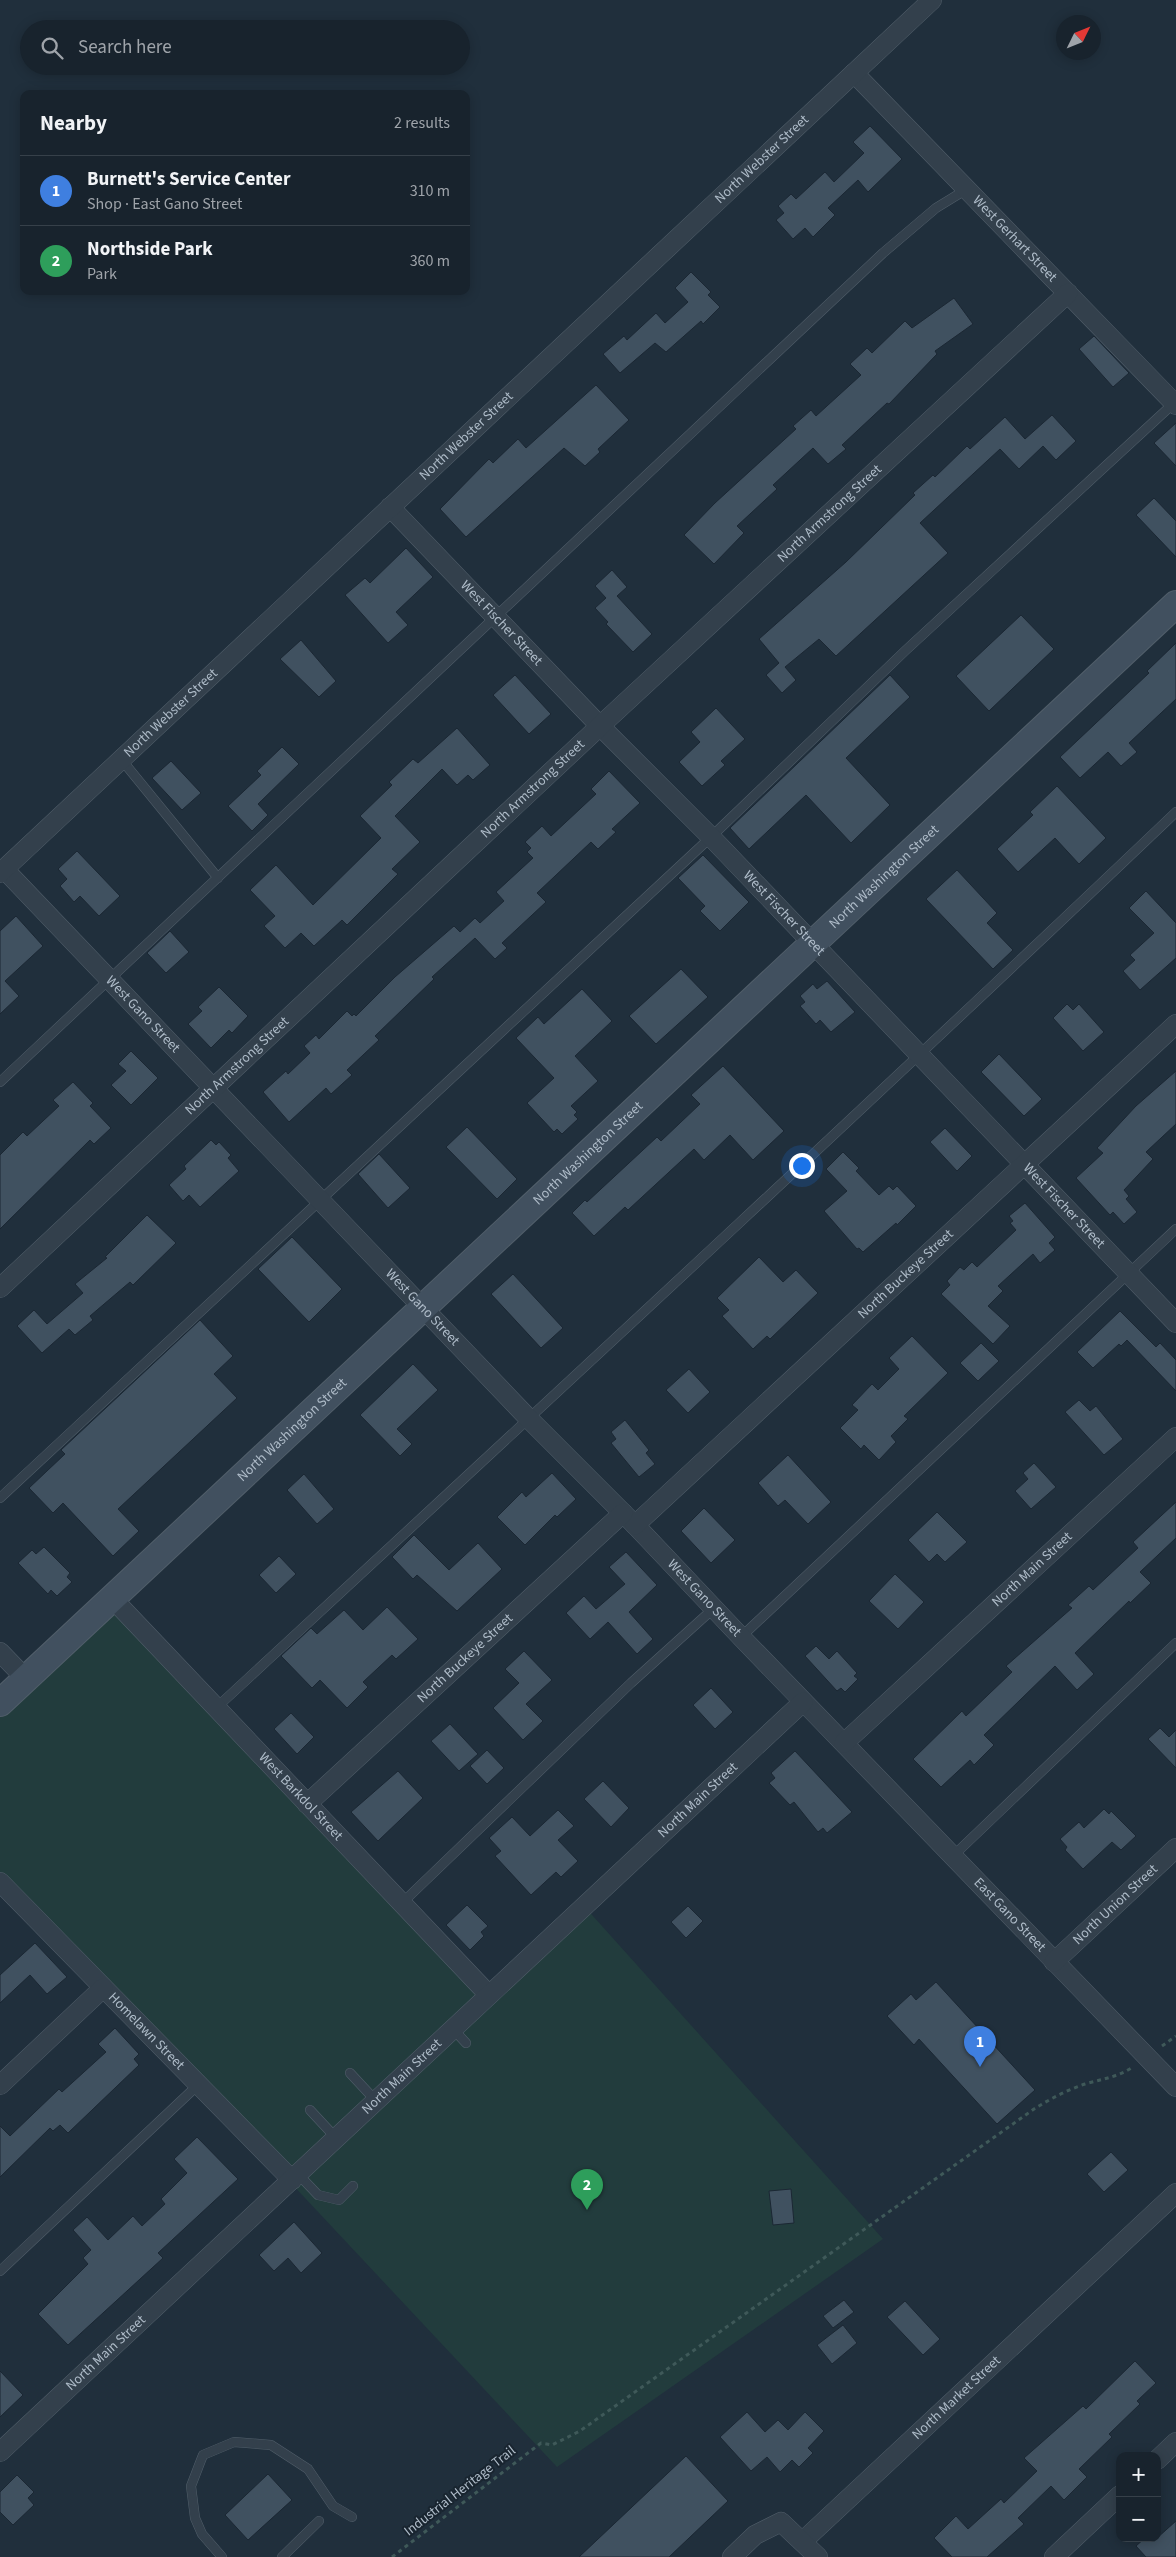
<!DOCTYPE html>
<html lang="en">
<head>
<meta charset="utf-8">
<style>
  :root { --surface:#18232d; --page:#252f39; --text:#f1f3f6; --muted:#9fa4aa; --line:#364049; --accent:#ea580c }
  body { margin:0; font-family:"Source Sans 3",sans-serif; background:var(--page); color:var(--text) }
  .controls { position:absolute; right:15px; bottom:15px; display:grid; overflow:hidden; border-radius:10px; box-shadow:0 2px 12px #0003 }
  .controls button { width:45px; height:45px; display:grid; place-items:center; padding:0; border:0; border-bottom:1px solid var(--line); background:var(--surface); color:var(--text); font:25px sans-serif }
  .compass { position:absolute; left:1056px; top:15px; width:45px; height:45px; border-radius:50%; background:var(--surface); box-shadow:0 2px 12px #0003; rotate:47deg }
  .you { position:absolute; left:801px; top:1165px; width:18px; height:18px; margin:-12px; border:4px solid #fff; border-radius:50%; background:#1a73e8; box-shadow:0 0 0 8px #1a73e833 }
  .badge { display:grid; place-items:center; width:32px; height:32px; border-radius:50%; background:var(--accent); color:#fff; font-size:16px; font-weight:700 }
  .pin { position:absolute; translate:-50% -41px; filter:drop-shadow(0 1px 2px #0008) }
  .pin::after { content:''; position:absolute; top:26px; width:18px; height:15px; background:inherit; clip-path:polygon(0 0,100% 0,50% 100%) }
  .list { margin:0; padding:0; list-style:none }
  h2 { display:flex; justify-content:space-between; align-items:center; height:65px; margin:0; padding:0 20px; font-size:21px }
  h2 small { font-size:16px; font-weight:400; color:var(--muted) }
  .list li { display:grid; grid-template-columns:32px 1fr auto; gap:15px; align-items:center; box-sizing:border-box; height:70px; padding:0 20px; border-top:1px solid var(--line) }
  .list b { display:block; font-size:19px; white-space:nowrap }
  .list p { margin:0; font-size:16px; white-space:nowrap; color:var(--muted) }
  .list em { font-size:16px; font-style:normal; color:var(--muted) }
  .icon { flex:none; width:28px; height:28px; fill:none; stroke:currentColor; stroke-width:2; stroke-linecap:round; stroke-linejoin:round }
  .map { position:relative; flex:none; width:1176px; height:2557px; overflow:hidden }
  .search { position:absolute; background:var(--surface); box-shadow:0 2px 12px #0003; left:20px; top:20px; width:450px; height:55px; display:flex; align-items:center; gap:12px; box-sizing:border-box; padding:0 18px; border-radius:28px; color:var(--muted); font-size:19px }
  .panel { position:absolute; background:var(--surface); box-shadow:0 2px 12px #0003; left:20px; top:90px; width:450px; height:205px; border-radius:10px }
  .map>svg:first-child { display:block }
  .green { fill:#223c3d }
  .building { fill:#405160; stroke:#1b2733 }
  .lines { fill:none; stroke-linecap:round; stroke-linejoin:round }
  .lane-casing { stroke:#515e6a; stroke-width:10 }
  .street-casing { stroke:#515e6a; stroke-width:20 }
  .secondary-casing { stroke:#515e6a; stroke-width:28 }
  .path { stroke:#3f5959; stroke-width:3; stroke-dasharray:4 4; stroke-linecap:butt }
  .lane { stroke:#33404c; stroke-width:9 }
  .street { stroke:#33404c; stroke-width:19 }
  .secondary { stroke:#41505f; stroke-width:26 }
  .labels { text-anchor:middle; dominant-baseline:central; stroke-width:4; stroke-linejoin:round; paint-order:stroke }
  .street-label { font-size:14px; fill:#aebbc8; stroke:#192530 }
</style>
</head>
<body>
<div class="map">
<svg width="1176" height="2557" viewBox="0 0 1176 2557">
  <rect width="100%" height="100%" fill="#202f3c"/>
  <path class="green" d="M112,1598L489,1995L584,1906L883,2239L557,2467L290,2182L0,1881V1703Z"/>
  <path class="building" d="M870,126L902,159L868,192L858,180L828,208L835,215L813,237L805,228L793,239L776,220L784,213L778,206L791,194L796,199L825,172L834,182L864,153L853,142Z
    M691,272L711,292L708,295L720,307L703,324L701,321L666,352L655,343L620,373L603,354L624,336L627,340L656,313L665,323L688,302L675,288Z
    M954,298L973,324L935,351L937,354L889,404L887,403L842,445L846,449L828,464L813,448L773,485L777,489L737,526L744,533L714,564L684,535L715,503L796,429L793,426L811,410L816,416L861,375L850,364L867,348L872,353L905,321L912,328Z
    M1094,336L1129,373L1113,387L1079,349Z
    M596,385L629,420L598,449L600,452L585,466L564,448L466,537L440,509L489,459L493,463L518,439L526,448Z
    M1052,415L1076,441L1056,460L1043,446L1019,469L1000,449L920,523L948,553L836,656L819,639L785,667L796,680L782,693L766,675L779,663L759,639L846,562L915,495L913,493L933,475L935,477L967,446L970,449L1005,417L1025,439Z
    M1176,423V466L1154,443Z
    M1154,498L1176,521V557L1136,515Z
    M406,548L433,577L396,612L408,625L388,643L345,595L365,578L370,583Z
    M612,570L627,587L617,596L652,634L633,652L606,624L608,622L595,608L606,598L595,586Z
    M1021,615L1054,649L989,711L956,676Z
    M301,640L336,681L319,697L280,659Z
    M1176,643V699L1129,743L1137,752L1121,766L1108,752L1080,778L1060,757L1149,673L1147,671Z
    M515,675L551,714L529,734L493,695Z
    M890,675L910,697L846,758L890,805L851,843L806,795L749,849L730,828Z
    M716,708L745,739L721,761L725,765L702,786L679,762L700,742L691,732Z
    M457,728L490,765L473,780L468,775L457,785L442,769L395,816L420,842L392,869L398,874L347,925L342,920L314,946L301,933L285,948L264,926L275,916L250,890L276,865L313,905L381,838L360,816L392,785L389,782L413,759L418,763Z
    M282,747L299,764L258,804L268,815L252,831L228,806L261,775L257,771Z
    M171,761L201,793L182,810L152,778Z
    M609,771L640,803L612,829L616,832L598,849L591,842L537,893L546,902L502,943L507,948L495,959L475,938L432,977L434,979L375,1036L379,1040L347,1070L352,1075L331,1094L326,1088L289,1122L263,1092L286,1071L288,1074L310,1053L304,1046L316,1035L319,1039L347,1011L352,1016L354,1014L356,1016L395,977L454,926L460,932L475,918L480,923L504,901L496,892L533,858L527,852L531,848L525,842L542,826L551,836L596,794L591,789Z
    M1057,786L1106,838L1079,864L1055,838L1018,872L997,849L1033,815L1030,812Z
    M77,851L120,896L99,916L80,896L74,902L60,886L67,879L58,869Z
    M703,855L749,902L720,931L700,911L705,906L678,878Z
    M957,870L997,913L987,923L1013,950L993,969L926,899Z
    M1146,891L1176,923V958L1140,990L1123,971L1135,960L1130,955L1154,933L1129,908Z
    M16,916L43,946L5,981L19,996L0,1014V931Z
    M170,931L189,952L166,973L147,953Z
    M681,969L708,997L656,1044L629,1016Z
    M827,981L855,1012L831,1032L820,1020L816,1024L800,1006L805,1002L800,996L813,984L817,989Z
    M219,987L248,1016L232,1033L229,1030L211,1048L188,1024L202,1011L198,1007Z
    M582,989L612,1021L575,1056L598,1081L571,1106L577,1112L574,1115L578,1119L562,1134L557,1129L554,1132L527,1103L554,1078L516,1038L538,1017L544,1024Z
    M1067,1004L1073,1010L1079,1004L1104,1032L1083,1051L1053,1018Z
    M131,1051L158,1078L131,1105L111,1085L126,1071L118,1064Z
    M999,1054L1042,1099L1024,1116L981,1072Z
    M723,1066L784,1131L753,1160L730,1135L704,1160L694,1149L628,1210L625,1207L594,1236L572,1213L585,1200L587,1202L657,1137L661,1141L700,1104L691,1095Z
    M1176,1071V1124L1146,1152L1153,1159L1124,1190L1129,1196L1126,1199L1137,1212L1124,1224L1113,1212L1110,1215L1076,1178L1103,1153L1097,1148L1136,1106Z
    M73,1082L93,1103L90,1106L111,1128L94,1144L90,1140L0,1229V1155L23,1132L27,1136L59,1106L53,1100Z
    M467,1127L517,1179L497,1199L446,1147Z
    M945,1128L972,1156L957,1171L930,1142Z
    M211,1140L216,1145L219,1142L231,1155L228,1158L239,1171L200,1207L189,1195L183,1201L169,1185L186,1169L184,1166Z
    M843,1152L859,1168L856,1171L879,1195L889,1186L893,1190L897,1186L916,1206L897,1225L896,1223L863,1252L859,1248L857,1249L824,1211L847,1191L826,1169Z
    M379,1154L410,1188L388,1208L358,1174Z
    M1025,1203L1055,1237L1049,1243L1055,1250L1040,1263L1033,1254L998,1286L1003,1291L988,1306L1010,1326L993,1344L941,1294L950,1285L947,1281L960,1267L964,1270L972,1262L977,1267L1016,1230L1010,1223L1013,1221L1009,1216Z
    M147,1215L176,1243L133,1285L130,1282L90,1316L93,1320L75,1335L69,1329L42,1353L17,1326L34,1310L47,1324L83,1293L75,1284L107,1258L105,1257Z
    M292,1237L342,1289L309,1322L258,1269Z
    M759,1257L783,1282L796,1270L818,1293L770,1339L767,1336L753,1349L722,1316L729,1310L717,1298Z
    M513,1274L563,1328L541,1348L491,1294Z
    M1120,1311L1156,1347L1160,1343L1176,1360V1391L1127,1340L1121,1346L1119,1344L1093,1368L1077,1352Z
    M200,1320L233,1356L214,1374L237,1398L118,1509L139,1531L113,1556L63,1503L53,1513L29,1488L65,1454L61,1450Z
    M912,1336L948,1373L904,1416L908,1419L891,1436L896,1442L879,1460L864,1445L861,1449L840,1428L858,1410L852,1405L872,1384L878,1390L899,1369L889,1358Z
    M981,1343L999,1361L978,1381L960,1363Z
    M413,1364L438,1390L397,1429L412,1444L400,1456L360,1415Z
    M689,1369L710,1392L688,1413L666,1390Z
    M1079,1400L1090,1411L1096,1406L1123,1439L1104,1455L1065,1412Z
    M625,1420L649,1450L646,1453L655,1464L639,1477L611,1443L616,1439L611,1432Z
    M788,1455L831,1502L808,1524L785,1500L778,1506L758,1483Z
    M1034,1463L1056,1487L1031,1509L1015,1491L1028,1479L1023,1473Z
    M552,1473L576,1499L557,1517L555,1515L525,1545L497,1517L522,1492L526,1497Z
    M304,1474L334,1509L317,1524L287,1490Z
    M1176,1502V1538L1140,1572L1151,1583L1130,1603L1129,1601L1075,1653L1094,1674L1077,1690L1055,1666L984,1735L994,1745L974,1765L970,1760L941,1787L913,1759L962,1711L966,1716L1012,1672L1006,1666L1072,1608L1068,1605L1089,1586L1093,1590L1138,1548L1133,1542Z
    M704,1508L735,1540L711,1563L681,1531Z
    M937,1512L967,1542L945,1562L937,1554L929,1562L908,1540Z
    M414,1535L449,1570L478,1543L502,1569L457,1611L417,1575L413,1579L392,1557Z
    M44,1547L70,1573L67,1577L72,1582L57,1596L51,1590L48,1594L18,1563L32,1550L36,1554Z
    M626,1552L657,1585L629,1612L653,1639L637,1654L608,1622L590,1639L566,1613L584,1596L596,1609L625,1584L609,1567Z
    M279,1556L296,1574L276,1593L259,1575Z
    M895,1574L924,1602L898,1629L869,1601Z
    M387,1607L418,1639L396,1659L392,1655L363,1682L368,1687L347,1708L320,1680L312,1688L281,1656L311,1628L317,1634L344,1610L363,1630Z
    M816,1646L829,1659L837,1651L857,1673L854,1676L858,1679L845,1692L841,1688L837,1691L805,1656Z
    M524,1651L552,1680L526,1704L543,1721L523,1740L493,1708L519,1683L505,1669Z
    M711,1688L733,1712L715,1729L693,1705Z
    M291,1713L314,1737L297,1754L274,1729Z
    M450,1724L478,1754L459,1771L431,1741Z
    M1160,1728L1169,1737L1176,1730V1768L1148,1739Z
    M487,1750L504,1768L487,1784L470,1766Z
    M795,1751L852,1812L827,1833L823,1828L818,1832L794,1802L790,1805L769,1783L775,1778L771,1773Z
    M398,1771L423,1798L378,1841L351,1812Z
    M603,1781L629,1808L611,1827L584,1799Z
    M1104,1809L1109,1814L1111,1811L1136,1836L1121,1850L1112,1842L1083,1869L1065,1850L1067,1847L1060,1839L1079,1822L1084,1828Z
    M558,1810L574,1826L558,1840L578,1861L561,1877L556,1872L531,1895L495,1856L501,1851L489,1838L512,1817L530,1836Z
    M467,1905L488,1926L481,1932L484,1936L470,1950L446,1925Z
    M688,1906L703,1921L686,1938L671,1922Z
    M35,1943L67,1977L47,1994L30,1975L0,2003V1975Z
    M936,1982L1035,2090L997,2124L919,2039L914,2045L887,2016L911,1994L916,2000Z
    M115,2028L139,2054L134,2059L139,2065L68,2133L60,2125L53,2131L50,2128L0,2177V2126L10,2136L59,2089L62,2092L106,2052L98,2044Z
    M197,2137L238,2179L158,2253L163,2258L68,2345L38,2314L88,2264L83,2258L91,2250L73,2230L87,2217L108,2240L133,2216L142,2226L165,2204L161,2199L187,2173L174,2159Z
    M1111,2152L1128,2170L1104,2192L1087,2174Z
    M791,2189L794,2223L773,2225L769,2191Z
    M294,2222L322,2253L301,2273L288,2258L274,2271L259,2255Z
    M844,2300L854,2312L833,2328L823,2316Z
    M905,2301L940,2339L923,2355L887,2317Z
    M843,2325L857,2343L832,2364L817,2345Z
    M1135,2361L1156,2383L1137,2401L1140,2404L1109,2434L1112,2437L1079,2469L1087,2477L1064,2500L1051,2486L1018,2518L1024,2524L987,2557H952L934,2538L956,2516L968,2529L1001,2499L1004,2503L1037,2471L1024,2458L1083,2406L1086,2409Z
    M0,2371L23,2395L0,2417Z
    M747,2412L765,2432L778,2420L788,2430L805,2412L824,2431L808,2448L813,2453L799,2467L792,2460L780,2472L767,2457L751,2471L720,2437Z
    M686,2456L728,2501L669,2557H579Z
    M268,2474L292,2500L248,2540L225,2515Z
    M17,2475L34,2492L28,2498L34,2505L13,2525L0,2512V2492Z
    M1176,2521V2557H1146L1136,2546L1145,2538H1157Z"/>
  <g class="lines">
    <g class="lane-casing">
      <path id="lane" d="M121,759L218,878
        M0,1082L883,253L936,208L967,189
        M0,1498L711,837L906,650L1174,403
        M741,1637L1176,1229
        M216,1708C537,1411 859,1114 1176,812
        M953,1856L1176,1643
        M401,1904L631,1683L713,1609
        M453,2029L466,2043
        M350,2073L376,2101
        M310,2110L336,2138
        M298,2174L318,2195L339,2200L353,2186
        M0,2271L199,2084
        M222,2557L202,2534L195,2518L191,2486L203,2455L234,2442L271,2445L308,2469L333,2506L352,2517
        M282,2557L319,2521"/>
    </g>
    <g class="street-casing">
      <g id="street">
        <path id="s1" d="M854,73L1176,405"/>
        <path id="s2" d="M390,507L600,726L711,837L1176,1323"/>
        <path id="s3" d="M4,869L530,1420L635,1525L741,1637L1176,2087"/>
        <path id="s4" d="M0,873L932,0"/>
        <path id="s5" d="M0,1288L600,726L1068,293"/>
        <path id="s6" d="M635,1525L1176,1024"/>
        <path id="s7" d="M112,1598L489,1995"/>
        <path d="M0,1652L26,1679"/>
        <path id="s8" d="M844,1743L1176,1437"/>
        <path id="s9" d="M307,1804L623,1513"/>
        <path id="s10" d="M0,1882L292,2180"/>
        <path id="s11" d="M1054,1962L1176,1848"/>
        <path d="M0,2085L103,1988"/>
        <path id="s12" d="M0,2452L803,1702"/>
        <path d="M1157,2460L1176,2442"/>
        <path id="s13" d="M803,2541L1176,2193"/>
        <path d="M732,2557L755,2535L781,2522L818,2557"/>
        <path d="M1054,2557L1120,2495"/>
      </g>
    </g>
    <g class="secondary-casing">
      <g id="secondary">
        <path id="s14" d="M0,1703L1176,604"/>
      </g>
    </g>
    <path class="path" d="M1162,2046L1176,2036
      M392,2557L541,2443L552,2445L580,2431L1034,2109C1050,2099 1067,2090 1085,2084C1102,2079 1118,2077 1133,2067"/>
    <use href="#lane" class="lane"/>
    <use href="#street" class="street"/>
    <use href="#secondary" class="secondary"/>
  </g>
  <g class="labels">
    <g class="street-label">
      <text stroke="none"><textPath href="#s4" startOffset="1044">North Webster Street</textPath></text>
      <text stroke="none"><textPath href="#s1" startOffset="231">West Gerhart Street</textPath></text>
      <text stroke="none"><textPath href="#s4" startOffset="639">North Webster Street</textPath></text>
      <text stroke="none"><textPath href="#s5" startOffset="1135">North Armstrong Street</textPath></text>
      <text stroke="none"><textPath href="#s2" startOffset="161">West Fischer Street</textPath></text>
      <text stroke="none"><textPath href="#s4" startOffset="234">North Webster Street</textPath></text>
      <text stroke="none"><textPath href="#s5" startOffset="730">North Armstrong Street</textPath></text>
      <text stroke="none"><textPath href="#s14" startOffset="1210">North Washington Street</textPath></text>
      <text stroke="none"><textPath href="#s2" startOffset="566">West Fischer Street</textPath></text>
      <text stroke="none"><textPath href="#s3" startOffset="201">West Gano Street</textPath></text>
      <text stroke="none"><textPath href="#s5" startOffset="325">North Armstrong Street</textPath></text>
      <text stroke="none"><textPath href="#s14" startOffset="805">North Washington Street</textPath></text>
      <text stroke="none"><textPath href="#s2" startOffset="971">West Fischer Street</textPath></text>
      <text stroke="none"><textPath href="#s6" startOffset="369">North Buckeye Street</textPath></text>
      <text stroke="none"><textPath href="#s3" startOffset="606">West Gano Street</textPath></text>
      <text stroke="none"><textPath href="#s14" startOffset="400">North Washington Street</textPath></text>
      <text stroke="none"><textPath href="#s8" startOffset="256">North Main Street</textPath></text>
      <text stroke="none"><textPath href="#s3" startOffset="1011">West Gano Street</textPath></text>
      <text stroke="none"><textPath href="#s9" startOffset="215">North Buckeye Street</textPath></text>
      <text stroke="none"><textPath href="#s7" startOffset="274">West Barkdol Street</textPath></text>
      <text stroke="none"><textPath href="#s12" startOffset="955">North Main Street</textPath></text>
      <text stroke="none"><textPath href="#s11" startOffset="84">North Union Street</textPath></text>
      <text stroke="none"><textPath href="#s3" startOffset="1451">East Gano Street</textPath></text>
      <text stroke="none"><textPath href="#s10" startOffset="209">Homelawn Street</textPath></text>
      <text stroke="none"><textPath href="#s12" startOffset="550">North Main Street</textPath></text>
      <text stroke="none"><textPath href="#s12" startOffset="145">North Main Street</textPath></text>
      <text stroke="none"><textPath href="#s13" startOffset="210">North Market Street</textPath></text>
      <text transform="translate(460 2491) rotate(-38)">Industrial Heritage Trail</text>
    </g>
  </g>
</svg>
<div class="controls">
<button>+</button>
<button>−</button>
</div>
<svg class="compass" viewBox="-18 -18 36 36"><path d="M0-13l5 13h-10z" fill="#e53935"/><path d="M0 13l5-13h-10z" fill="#9fa4aa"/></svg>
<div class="you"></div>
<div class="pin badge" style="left:980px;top:2067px;background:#3f7fe0">1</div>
<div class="pin badge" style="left:587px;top:2210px;background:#2e9e5b">2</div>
<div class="search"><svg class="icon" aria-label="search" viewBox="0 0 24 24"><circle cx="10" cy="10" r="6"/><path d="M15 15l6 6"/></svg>Search here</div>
<section class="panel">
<h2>Nearby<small>2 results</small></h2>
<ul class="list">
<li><span class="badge" style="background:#3f7fe0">1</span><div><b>Burnett's Service Center</b><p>Shop · East Gano Street</p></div><em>310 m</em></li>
<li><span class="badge" style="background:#2e9e5b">2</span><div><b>Northside Park</b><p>Park</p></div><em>360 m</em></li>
</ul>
</section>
</div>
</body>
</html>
